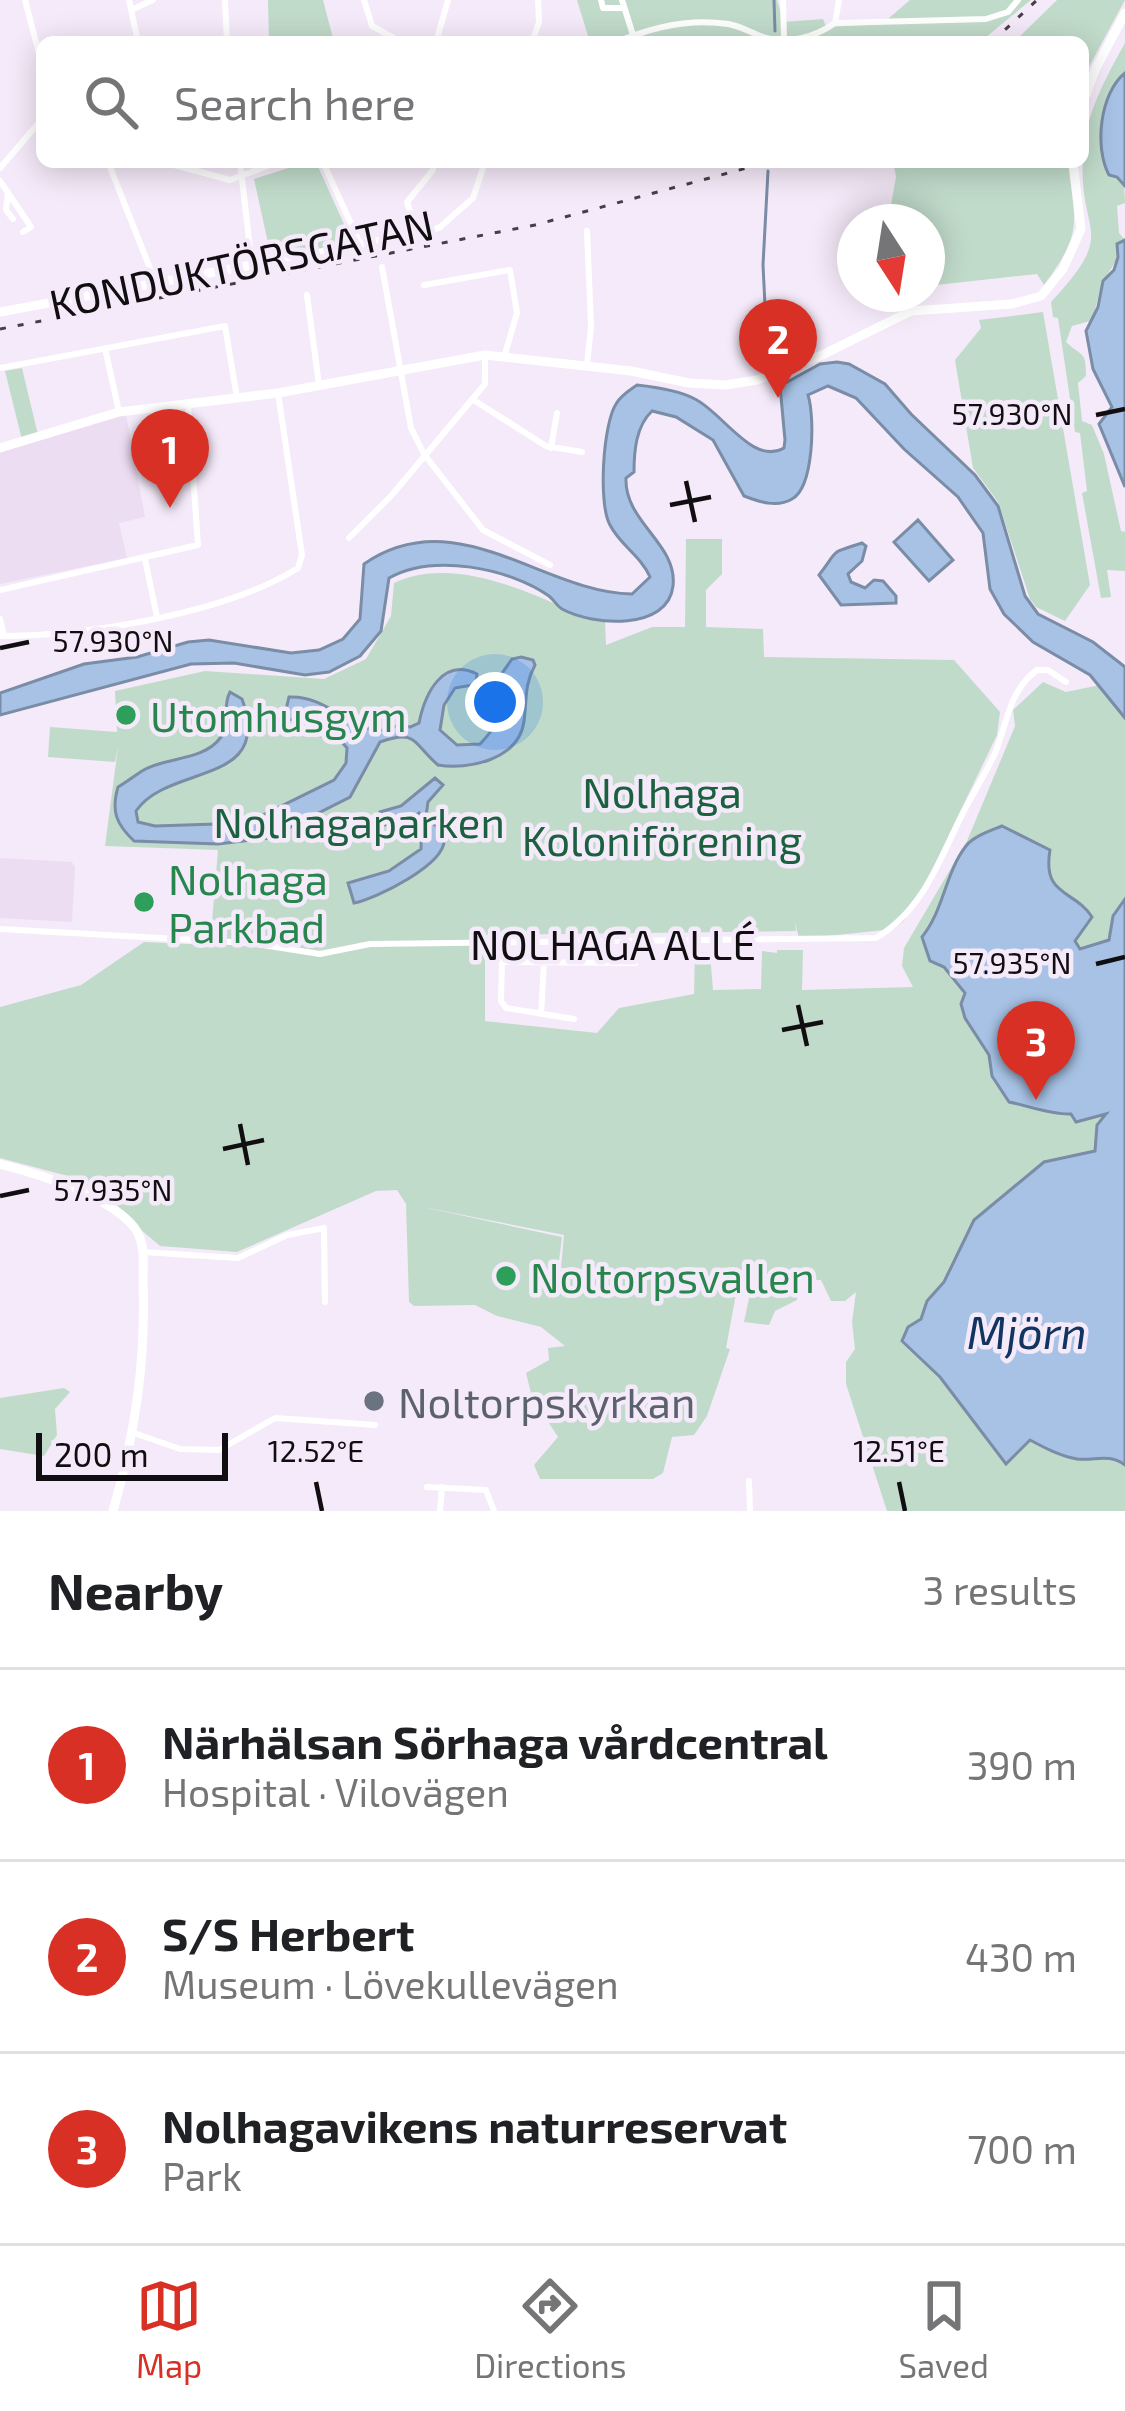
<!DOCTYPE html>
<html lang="en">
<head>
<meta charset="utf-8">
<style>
  :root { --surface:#fff; --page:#f6f6f6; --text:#202124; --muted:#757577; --line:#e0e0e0; --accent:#d93025 }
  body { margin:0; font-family:"Exo 2",sans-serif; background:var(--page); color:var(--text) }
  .compass { position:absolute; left:837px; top:204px; width:108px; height:108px; border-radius:50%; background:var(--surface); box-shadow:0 6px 30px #0003; rotate:168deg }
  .scale { position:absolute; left:36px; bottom:30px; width:192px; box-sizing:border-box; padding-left:12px; border:6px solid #110e12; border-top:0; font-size:33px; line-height:42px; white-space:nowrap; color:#110e12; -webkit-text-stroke:9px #f5eaf9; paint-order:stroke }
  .you { position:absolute; left:495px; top:702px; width:42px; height:42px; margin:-30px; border:9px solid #fff; border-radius:50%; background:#1a73e8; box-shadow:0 0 0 18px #1a73e833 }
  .badge { display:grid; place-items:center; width:78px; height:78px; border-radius:50%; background:var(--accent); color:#fff; font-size:39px; font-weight:700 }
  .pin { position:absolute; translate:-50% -99px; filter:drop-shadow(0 3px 6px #0008) }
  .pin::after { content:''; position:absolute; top:63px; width:42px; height:36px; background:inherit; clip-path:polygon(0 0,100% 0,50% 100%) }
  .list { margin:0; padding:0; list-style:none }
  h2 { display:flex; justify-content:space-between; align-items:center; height:156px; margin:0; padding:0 48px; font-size:51px }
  h2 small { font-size:39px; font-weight:400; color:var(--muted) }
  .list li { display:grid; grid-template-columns:78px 1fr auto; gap:36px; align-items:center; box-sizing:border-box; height:192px; padding:0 48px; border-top:3px solid var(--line) }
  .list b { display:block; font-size:45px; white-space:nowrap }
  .list p { margin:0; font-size:39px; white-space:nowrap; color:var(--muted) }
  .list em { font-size:39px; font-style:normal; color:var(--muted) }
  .icon { flex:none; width:66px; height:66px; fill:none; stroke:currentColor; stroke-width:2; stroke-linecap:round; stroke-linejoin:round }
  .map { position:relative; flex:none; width:1125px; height:1511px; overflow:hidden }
  .search { position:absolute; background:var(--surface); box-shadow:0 6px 30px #0003; left:36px; right:36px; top:36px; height:132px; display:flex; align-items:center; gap:30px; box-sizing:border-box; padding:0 42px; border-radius:18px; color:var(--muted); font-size:45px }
  .sheet { height:732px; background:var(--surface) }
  nav { display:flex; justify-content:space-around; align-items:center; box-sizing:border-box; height:168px; border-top:3px solid var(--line); background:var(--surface); font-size:33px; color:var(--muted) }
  nav a { display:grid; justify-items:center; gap:6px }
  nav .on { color:var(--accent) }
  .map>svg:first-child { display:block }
  .built { fill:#edddf2 }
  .green { fill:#c1dbca }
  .water { fill:#a7c2e5; stroke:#7a8ca6; stroke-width:3; fill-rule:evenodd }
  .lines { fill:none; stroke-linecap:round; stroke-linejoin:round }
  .stream { stroke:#7a8ca6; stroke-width:3 }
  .street { stroke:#fff; stroke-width:6 }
  .secondary { stroke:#fff; stroke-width:9 }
  .rail { stroke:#454047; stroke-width:3; stroke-dasharray:6 12; stroke-linecap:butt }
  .ticks { fill:none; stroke:#110e12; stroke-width:4.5 }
  .leisure-dot { fill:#2e9e5b; stroke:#f5eaf9; stroke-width:4.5 }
  .worship-dot { fill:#6b7280; stroke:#f5eaf9; stroke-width:4.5 }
  .labels { text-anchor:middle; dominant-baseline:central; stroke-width:9; stroke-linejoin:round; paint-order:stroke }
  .street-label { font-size:42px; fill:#110e12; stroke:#f5eaf9 }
  .leisure-label { font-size:42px; fill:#27864d; stroke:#f5eaf9; text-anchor:start }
  .park-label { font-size:42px; fill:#1b603f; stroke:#f5eaf9 }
  .worship-label { font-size:42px; fill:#5b616d; stroke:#f5eaf9; text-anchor:start }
  .water-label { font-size:45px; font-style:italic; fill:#113460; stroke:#f5eaf9 }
  .ticks-label { font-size:30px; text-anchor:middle; fill:#110e12; stroke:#f5eaf9; stroke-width:9; stroke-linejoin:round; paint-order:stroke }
</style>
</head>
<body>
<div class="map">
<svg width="1125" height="1511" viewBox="0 0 1125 1511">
  <rect width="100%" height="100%" fill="#f5eaf9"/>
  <path class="built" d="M126,414L145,517L119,523L127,558L0,584V450Z
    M0,858L72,862L75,867L72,922L0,918Z"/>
  <path class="green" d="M268,0H323L334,42H269Z
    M577,0H777L784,22L823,19L826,27L882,24L910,0H1031L980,42H596L588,36Z
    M1057,0H1125L1083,78V42H1014Z
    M1125,43V73L1106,104L1101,150L1124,183L1125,203L1117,206L1119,233L1125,240L1117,245C1119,264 1111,266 1103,282C1097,294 1098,308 1090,321L1072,326L1066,342C1082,357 1086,350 1086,376L1078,383L1082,421L1092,425L1104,454L1121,531L1125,532V571L1107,570L1111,597L1101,598L1082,493L1087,491L1080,433L1075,432L1058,318L1053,317L1051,302C1120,228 1078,237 1083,157C1085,115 1105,79 1125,43Z
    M307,162H316L353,244L300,252L288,243H268L254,179Z
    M893,162H1068C1075,224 1084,231 1044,285L1037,274L927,286V222H888L896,177Z
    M1043,312L1090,585L1065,621L1036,607L1030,599L998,502L973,468L955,360L981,328L979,320Z
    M22,368L38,435L22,440L5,371Z
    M686,539H722V574L706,590V627L763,629L764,657L954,660L1000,712L997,735L920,895L904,921L894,929L799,939L795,922L796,931L485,935V1021L597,1033L619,1008L694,994L695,952L710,953L713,990L761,989L762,951L777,953V950H803L802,990L913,987L902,966L904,948L967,841L1015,726L1013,710L1043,682L1066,692L1100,685L1125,718V1511H887L846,1384V1362L855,1349L852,1322L856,1292L845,1301H831L821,1280H800L797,1300L775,1311L769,1325L744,1322L752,1284L785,1280L561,1268L564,1235L418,1206L562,1237L558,1269L571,1274L738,1283L726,1348L730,1349L707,1416L694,1435L672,1437L663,1473L653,1479H540L534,1465L558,1437L532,1397L526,1373L549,1360L548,1348L565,1346L541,1327L497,1316L475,1305L414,1306L409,1302L406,1204L397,1190L376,1191L237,1252L160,1246L92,1188L68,1176L0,1158V1007L81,985L144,942L210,945L218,850L105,846L118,747L115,762L48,757L50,727L117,732L115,691L205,671L324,679L366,659L391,616L394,583C443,560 503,581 551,602C571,610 584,619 605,620L606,645L652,627H685Z
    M64,1388L70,1392L55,1409L57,1435L44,1456L0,1449V1398Z"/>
  <path class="water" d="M1125,73V186L1117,177L1109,175C1094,147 1100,93 1125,73Z
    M1125,240V487L1099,424L1112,407L1093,369L1086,331L1098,307L1103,281L1114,270L1118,257L1117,244Z
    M837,362L849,364L885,384L911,414L975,475L998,506L1025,596L1038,614L1093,642L1125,667V718L1090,675L1033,642L1004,614L990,589L983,533L958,497L904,449L856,398L828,386L808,395C815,417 814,487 792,499C777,508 760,502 744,496L713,440L676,417L652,411C636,426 634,451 634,472L626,478C624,522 678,544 673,586C668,631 593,626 562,609C557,606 554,600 549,596C509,568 433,553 389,578L381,631L360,656L329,672L305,675L234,663L191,664L0,715V693L84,664L137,657L188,642L209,640L291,653L319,650L343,639L360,619L364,564C457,500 543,593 632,594L650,577C641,556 620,545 610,525C598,504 603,424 616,404C620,396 630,390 637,385C656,387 678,390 695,399C723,413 753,466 784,448L785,440L780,386L820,364Z
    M918,520L953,560L929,581L894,542Z
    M862,543L866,546L862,561L848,574L851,582L865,588L874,580L883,581L896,596V603L841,605L819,575C840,548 828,554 862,543Z
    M521,657L533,660L535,665C524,685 527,700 524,721C519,760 468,770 438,765C412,743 418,729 380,742L350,797L269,838L218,844L134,841C116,824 111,811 118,787C127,782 134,776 142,771C166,756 203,762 221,737C230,723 222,707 230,692L242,699C274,787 169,763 136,811L138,822L155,826L247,823L334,780L346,763L347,748L335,734L289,719L285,714L289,697C321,695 344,722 372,730C387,734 395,721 410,727L419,723C425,693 443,657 477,674L476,682L493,686L512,659ZM472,685L488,687C508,709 499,724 480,744L457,745L440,730L444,705L455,688Z
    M435,778L443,785L428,802L426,816C432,824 442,828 444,838C448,864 375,899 354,903L348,883L389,871L421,849L422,818L419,813L411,820L385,825L380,821V812L401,806Z
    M1002,826L1050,850C1042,897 1074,889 1092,917L1075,941L1080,949L1109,940L1113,916L1125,899V1465C1108,1453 1096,1461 1077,1459C1060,1456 1045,1448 1030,1440L1006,1464L940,1377L902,1341L908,1327L921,1319L927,1301L944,1282L974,1220L1044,1162L1095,1151L1097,1125L1106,1114L1076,1122L1071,1114C1052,1115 1029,1106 1009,1102L992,1076L989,1055L965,1018L961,1004L965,993L944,967L930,961L922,937C944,910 945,873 966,846C974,836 990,831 1002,826Z"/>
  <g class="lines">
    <path class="stream" d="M774,0L775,31
      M768,171L763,265L768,366"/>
    <path class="street" d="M25,0L42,65
      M129,0L138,42
      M225,0L227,42
      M364,0L372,26L401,42
      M601,0L603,8H622
      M622,0L633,35
      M783,0L784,39
      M133,9L153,0
      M837,23L986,19L1008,12L1018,0
      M436,42L448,0
      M532,42L539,22L538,0
      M617,42C652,27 689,18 728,24C741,26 751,33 763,37C788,45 815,37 835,23L839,0
      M108,162L155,281
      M163,162L230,180L278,162
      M240,162L252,265L439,228L473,198L485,162
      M323,162L361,246
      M0,168L42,119
      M0,181L31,227L23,232
      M8,192L6,210L13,219
      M418,235L407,202L433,170L434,162
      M382,267L411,428L424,454L483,530L550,565
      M424,285L510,270L517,313L505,354
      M307,295L319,385
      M105,348L119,412
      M587,365L591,326L587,231
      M0,368L225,326L237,398
      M472,399L546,446L582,452
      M551,448L557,413
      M349,538L391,496L485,384V355
      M145,559L157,617
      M0,590L198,545L188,405
      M0,619L4,636
      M0,636C86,636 225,614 298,568L302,555L278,393
      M0,929L250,943L320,954L370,944L876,938C925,909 940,857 965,809C975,790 987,771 996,751C1008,720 1009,691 1037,670H1048L1066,682
      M495,943L496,959L502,962L635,963
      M502,962L501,1001L506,1008L574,1019
      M541,1014L544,963
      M143,1252L238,1258L287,1235L324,1228L325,1302
      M134,1433L180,1449L219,1450L275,1418L375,1425
      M749,1481L750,1511
      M427,1487L486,1490L494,1511
      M440,1511L442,1487"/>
    <path class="secondary" d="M1083,103L1095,70L1125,13
      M0,312L252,265
      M0,448L119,412L278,393L485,355L631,371L689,383L725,385L757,380L822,355L911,311L1012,304L1041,296L1063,269L1081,229L1073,162
      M0,1164C39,1174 108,1195 134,1227C146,1242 143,1263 143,1281C146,1362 135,1434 113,1511"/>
    <path class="rail" d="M992,42L1037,0
      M0,329L535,225L769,162"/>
  </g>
  <path class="ticks" d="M1096,415L1125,409M686,481L695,522M670,505L711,497M0,648L29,642M1096,964L1125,957M798,1005L807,1046M782,1030L823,1022M240,1124L248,1165M223,1149L264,1140M0,1196L29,1190M316,1482L322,1511M899,1482L905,1511"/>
  <g class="leisure-dot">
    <circle cx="126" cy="715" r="12"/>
    <circle cx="144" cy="902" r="12"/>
    <circle cx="506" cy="1276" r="12"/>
  </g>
  <circle class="worship-dot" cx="374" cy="1401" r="12"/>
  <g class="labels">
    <g class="street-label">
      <text transform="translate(241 263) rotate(-12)">KONDUKTÖRSGATAN</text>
      <text x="613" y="943">NOLHAGA ALLÉ</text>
    </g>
    <g class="leisure-label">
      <text x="150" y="715">Utomhusgym</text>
      <text x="168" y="878">Nolhaga<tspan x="168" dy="48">Parkbad</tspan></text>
      <text x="530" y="1276">Noltorpsvallen</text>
    </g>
    <g class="park-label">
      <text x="662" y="791">Nolhaga<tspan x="662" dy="48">Koloniförening</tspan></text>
      <text x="359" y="821">Nolhagaparken</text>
    </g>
    <g class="worship-label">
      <text x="398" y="1401">Noltorpskyrkan</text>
    </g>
    <g class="water-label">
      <text x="1027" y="1331">Mjörn</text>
    </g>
  </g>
  <g class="ticks-label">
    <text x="1012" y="425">57.930°N</text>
    <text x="113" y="652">57.930°N</text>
    <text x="1012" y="974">57.935°N</text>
    <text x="113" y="1201">57.935°N</text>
    <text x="316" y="1462">12.52°E</text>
    <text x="899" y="1462">12.51°E</text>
  </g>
</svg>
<svg class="compass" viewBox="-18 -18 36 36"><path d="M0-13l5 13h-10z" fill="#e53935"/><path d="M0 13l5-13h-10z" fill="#757577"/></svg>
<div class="scale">200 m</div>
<div class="you"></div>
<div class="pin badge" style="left:170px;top:508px">1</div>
<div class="pin badge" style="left:778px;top:398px">2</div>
<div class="pin badge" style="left:1036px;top:1100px">3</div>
<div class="search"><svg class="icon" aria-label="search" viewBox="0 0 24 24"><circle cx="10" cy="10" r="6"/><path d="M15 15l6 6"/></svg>Search here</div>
</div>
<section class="sheet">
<h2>Nearby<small>3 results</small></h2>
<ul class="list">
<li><span class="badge">1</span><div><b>Närhälsan Sörhaga vårdcentral</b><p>Hospital · Vilovägen</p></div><em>390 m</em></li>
<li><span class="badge">2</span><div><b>S/S Herbert</b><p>Museum · Lövekullevägen</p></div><em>430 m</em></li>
<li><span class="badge">3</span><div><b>Nolhagavikens naturreservat</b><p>Park</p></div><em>700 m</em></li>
</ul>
</section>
<nav>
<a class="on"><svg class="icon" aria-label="map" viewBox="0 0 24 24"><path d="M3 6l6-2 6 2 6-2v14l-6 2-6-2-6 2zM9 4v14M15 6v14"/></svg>Map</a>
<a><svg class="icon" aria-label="directions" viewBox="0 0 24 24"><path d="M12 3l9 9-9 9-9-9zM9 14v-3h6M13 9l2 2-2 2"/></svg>Directions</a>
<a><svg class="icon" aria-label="saved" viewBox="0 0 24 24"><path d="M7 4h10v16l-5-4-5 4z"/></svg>Saved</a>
</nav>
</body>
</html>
